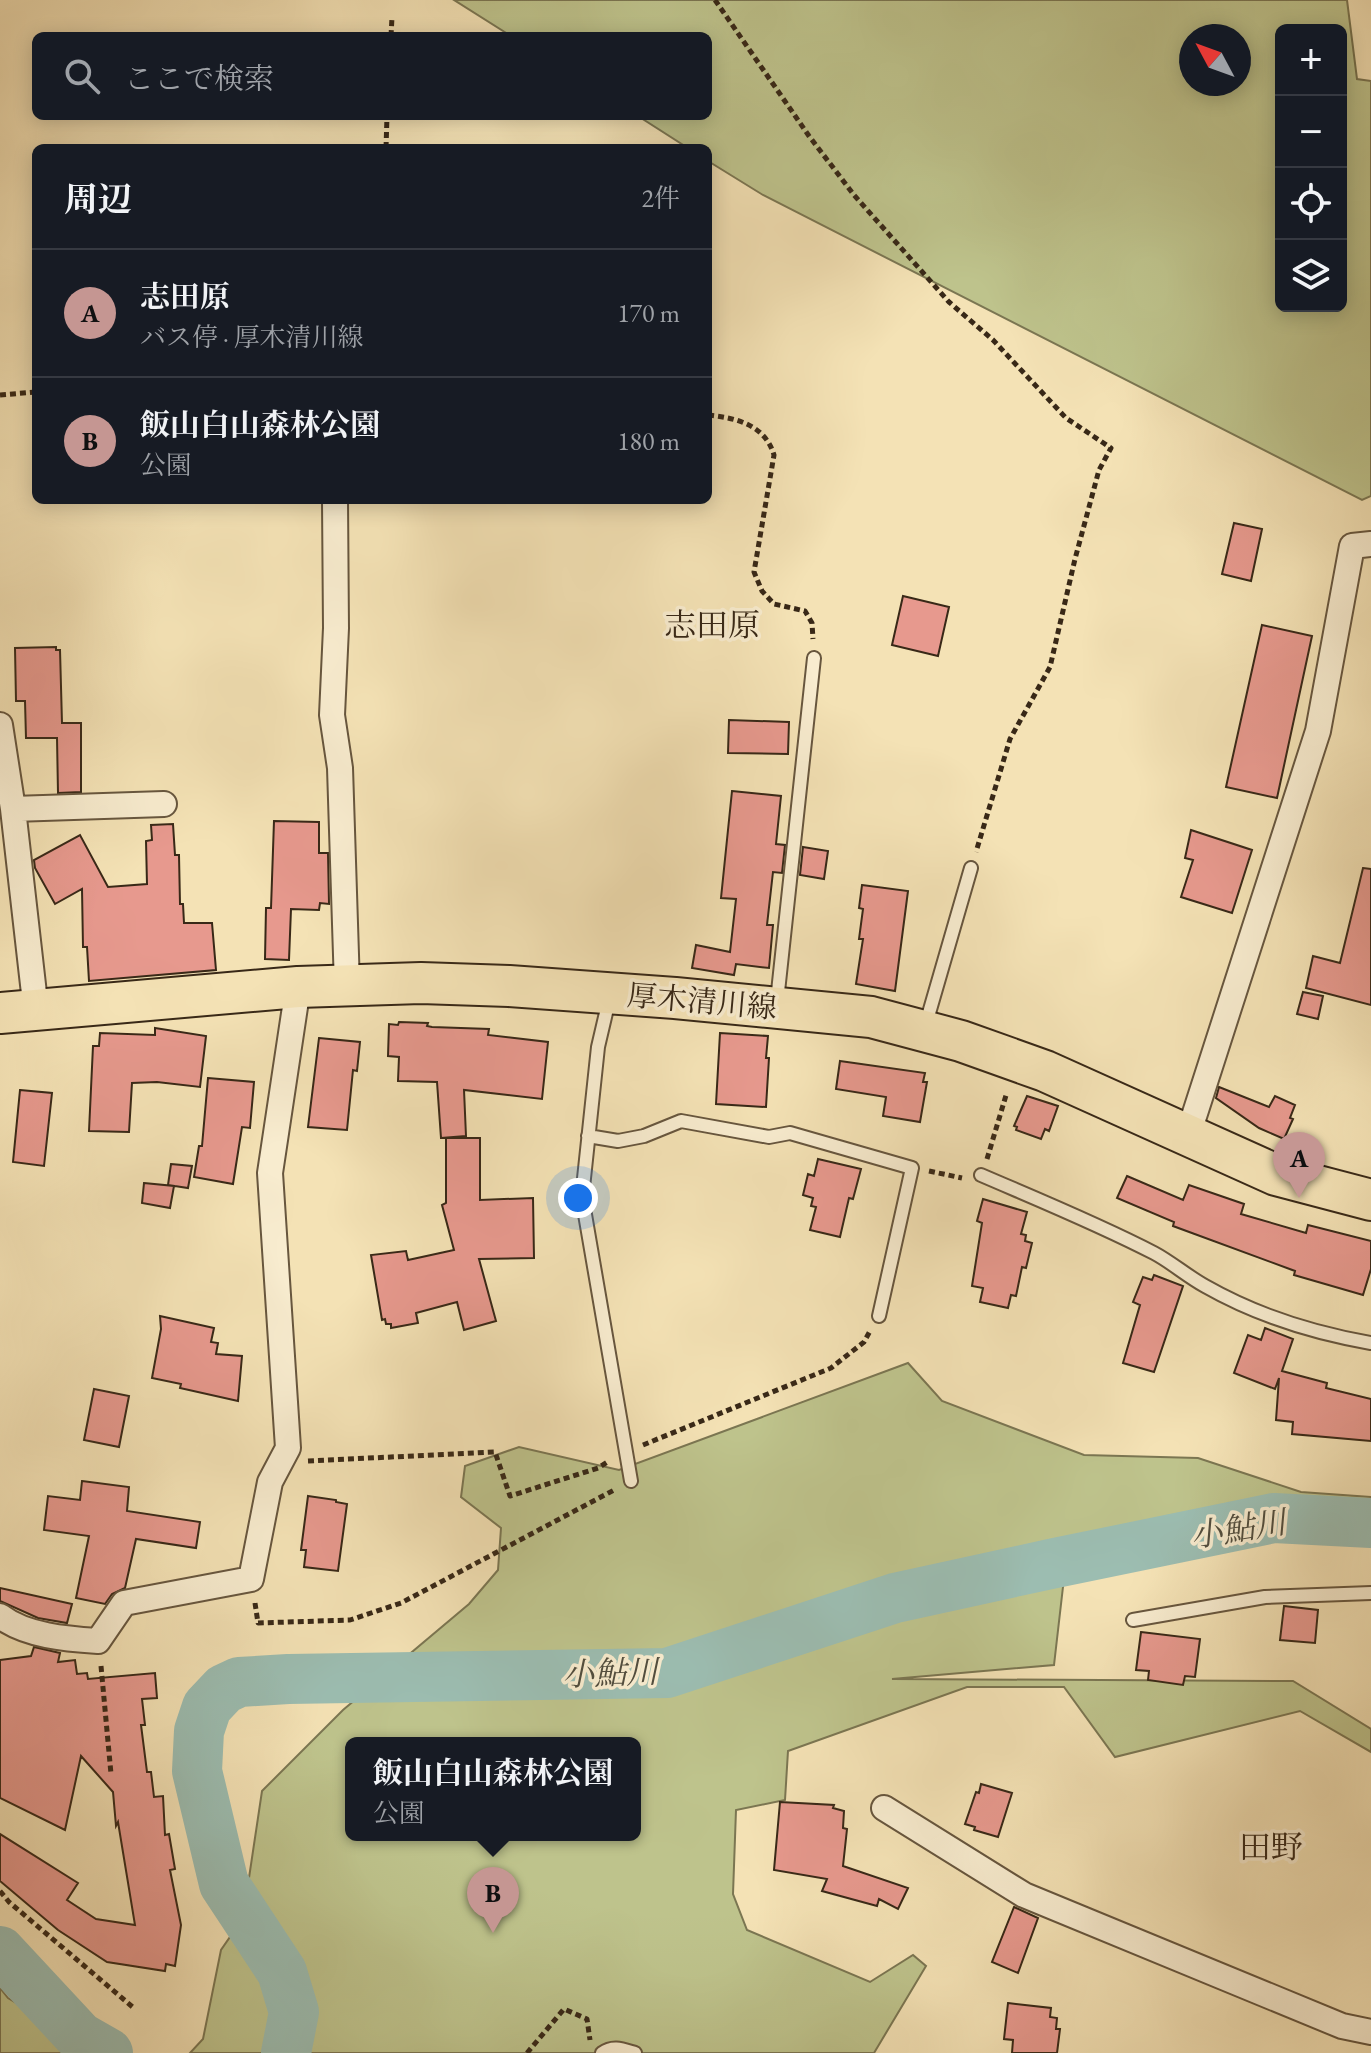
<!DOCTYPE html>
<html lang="ja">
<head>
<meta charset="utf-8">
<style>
  :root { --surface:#171b24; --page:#20242c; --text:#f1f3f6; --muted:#9ea1a6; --line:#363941; --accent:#c59692 }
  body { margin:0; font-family:"EB Garamond","Noto Serif JP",serif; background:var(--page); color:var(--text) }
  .controls { position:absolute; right:24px; top:24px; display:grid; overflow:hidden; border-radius:12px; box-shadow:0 4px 20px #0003 }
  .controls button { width:72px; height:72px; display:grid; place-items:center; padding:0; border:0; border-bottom:2px solid var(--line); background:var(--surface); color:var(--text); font:40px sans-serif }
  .compass { position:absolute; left:1179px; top:24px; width:72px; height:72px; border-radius:50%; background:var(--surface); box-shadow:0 4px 20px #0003; rotate:311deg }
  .you { position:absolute; left:578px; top:1198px; width:28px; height:28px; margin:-20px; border:6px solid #fff; border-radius:50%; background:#1a73e8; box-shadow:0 0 0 12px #1a73e833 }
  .badge { display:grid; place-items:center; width:52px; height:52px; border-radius:50%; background:var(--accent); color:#111; font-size:26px; font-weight:700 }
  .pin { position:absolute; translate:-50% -66px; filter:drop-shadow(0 2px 4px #0008) }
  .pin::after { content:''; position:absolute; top:42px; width:28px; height:24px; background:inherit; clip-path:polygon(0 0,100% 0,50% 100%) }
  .popup { position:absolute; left:345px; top:1737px; width:296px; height:104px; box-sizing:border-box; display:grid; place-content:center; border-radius:12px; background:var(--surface); filter:drop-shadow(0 2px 6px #0005); font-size:26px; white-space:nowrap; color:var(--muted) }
  .popup b { font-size:30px; color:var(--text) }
  .popup::after { content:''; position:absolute; left:50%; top:100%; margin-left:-16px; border:16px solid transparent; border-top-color:var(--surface) }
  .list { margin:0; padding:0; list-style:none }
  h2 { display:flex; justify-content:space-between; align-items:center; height:104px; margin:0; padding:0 32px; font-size:34px }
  h2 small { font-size:26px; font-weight:400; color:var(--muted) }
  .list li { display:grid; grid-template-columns:52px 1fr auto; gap:24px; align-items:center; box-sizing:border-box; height:128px; padding:0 32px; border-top:2px solid var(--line) }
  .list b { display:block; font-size:30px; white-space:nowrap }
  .list p { margin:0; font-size:26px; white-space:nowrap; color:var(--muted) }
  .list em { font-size:26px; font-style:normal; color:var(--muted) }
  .icon { flex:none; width:44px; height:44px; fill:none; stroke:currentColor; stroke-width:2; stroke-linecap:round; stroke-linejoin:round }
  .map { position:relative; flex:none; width:1371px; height:2053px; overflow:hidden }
  .search { position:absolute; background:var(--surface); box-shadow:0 4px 20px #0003; left:32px; top:32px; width:680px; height:88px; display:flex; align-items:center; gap:20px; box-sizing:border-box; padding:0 28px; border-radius:12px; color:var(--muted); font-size:30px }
  .panel { position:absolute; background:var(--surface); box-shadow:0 4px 20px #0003; left:32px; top:144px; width:680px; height:360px; border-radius:12px }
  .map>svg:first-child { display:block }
  .green { fill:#bec38c; stroke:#7b7652; stroke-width:2; fill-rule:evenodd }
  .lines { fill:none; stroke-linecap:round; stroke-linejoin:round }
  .river { stroke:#9cbdb1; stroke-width:50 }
  .building { fill:#e7998e; stroke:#382817; stroke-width:2 }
  .service-casing { stroke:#67563e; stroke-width:16 }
  .minor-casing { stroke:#67563e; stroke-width:28 }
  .primary-casing { stroke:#382817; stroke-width:44 }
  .path { stroke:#382817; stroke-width:5; stroke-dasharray:6 4; stroke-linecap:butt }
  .service { stroke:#f8eccf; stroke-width:12 }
  .minor { stroke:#f8eccf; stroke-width:24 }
  .primary { stroke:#f4e2b5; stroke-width:40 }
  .labels { text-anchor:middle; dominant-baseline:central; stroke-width:7; stroke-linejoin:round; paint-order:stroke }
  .street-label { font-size:30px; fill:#382817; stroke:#f8eccf }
  .neighbourhood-label { font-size:32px; fill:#382817; stroke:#f8eccf }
  .water-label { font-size:32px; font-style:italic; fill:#514d3e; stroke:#f8eccf }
</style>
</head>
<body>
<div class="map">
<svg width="1371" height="2053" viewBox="0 0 1371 2053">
  <rect width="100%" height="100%" fill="#f4e2b5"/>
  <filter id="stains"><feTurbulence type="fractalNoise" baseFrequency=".0025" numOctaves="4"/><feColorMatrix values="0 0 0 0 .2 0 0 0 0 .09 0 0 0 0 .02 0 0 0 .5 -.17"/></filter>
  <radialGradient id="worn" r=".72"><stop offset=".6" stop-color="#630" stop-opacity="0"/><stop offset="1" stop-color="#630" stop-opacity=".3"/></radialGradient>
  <path class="green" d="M454,0H1347L1357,79L1371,81V496L1362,500L763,195L708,161V148H688L638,116H708V36H511ZM1341,30V306H1281V30ZM1191,36H1239V84H1191Z
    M908,1363L942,1401L1084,1455L1198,1458L1301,1492L1371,1497V1536L1357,1525L1045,1551L1064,1578L1054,1665L892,1679L1293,1681L1371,1729V1752L1300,1711L1115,1757L1064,1687H967L788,1751L785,1800L736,1810L733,1894L747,1930L870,1982L913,1955L926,1966L874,2053H190L203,2039L221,1950L243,1918L262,1791L343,1710L469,1604L498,1570L501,1528L461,1497L465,1466L519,1447L619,1470ZM351,1743H635V1835H351Z
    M0,1988L8,1998L88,2046L111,2053H0Z"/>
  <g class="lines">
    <path class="river" d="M0,1951L80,2037L108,2053
      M286,2053L294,2012L282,1972L224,1884L197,1771L199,1731L207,1707L224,1689L239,1682L288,1679L667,1673L895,1598L1055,1563L1274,1518L1371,1523"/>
  </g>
  <path class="building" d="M1234,523L1262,529L1251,581L1222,574Z
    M903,596L949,607L938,656L892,645Z
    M1262,625L1312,636L1277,798L1226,787Z
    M56,647V650H60L62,723H81V792L58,793L57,738H26L25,701H16L15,648Z
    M729,720L789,722L788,754L728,753Z
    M732,791L781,796L776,844L785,845L782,873L773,872L767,925H773L769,968L736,964L734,975L692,968L696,945L730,952L736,899L721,898Z
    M274,821L319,822V853H328L329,904L320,903L319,910L291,909L289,960L265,959L266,908H271Z
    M173,824L175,855H179L180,904H183L184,923H212L216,970L89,981L87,947H83L82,889L55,904L35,868L34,860L80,835L108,887L147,884L146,841L152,840L151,825Z
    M1191,830L1252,850L1232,913L1181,897L1193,860L1185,858Z
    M803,847L828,851L824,879L800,875Z
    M1363,868L1371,869V1005L1306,988L1313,956L1340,963Z
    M862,885L908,891L895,991L856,984L863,939H859L863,909L859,908Z
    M1303,992L1323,996L1318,1019L1297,1014Z
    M399,1022L428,1023L427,1026L432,1027L489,1029L488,1035L548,1042L542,1099L464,1090L466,1136L441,1138L437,1082L398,1081L399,1057L388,1056L389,1024L398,1025Z
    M155,1028L206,1036L200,1087L157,1082L132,1083L129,1132L89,1131L93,1046H99L100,1033L155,1035Z
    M720,1033L768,1036L766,1058H769L766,1107L716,1104Z
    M319,1038L360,1042L357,1071L353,1070L347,1130L308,1127Z
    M840,1061L925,1073L923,1082H927L920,1122L883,1116L886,1097L836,1089Z
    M208,1078L254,1082L250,1128L242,1127L233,1184L194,1177L199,1146H202Z
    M1219,1087L1269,1107L1275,1096L1295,1105L1290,1118L1293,1119L1284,1139L1259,1128L1216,1098Z
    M20,1090L52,1093L44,1166L13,1162Z
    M1027,1096L1058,1106L1049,1131L1045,1129L1041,1139L1016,1130L1017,1127L1014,1126Z
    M446,1138H480V1200L533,1198L534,1258L479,1259L496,1321L464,1330L457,1302L416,1313L418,1323L391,1328V1324H386L385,1319L382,1320L371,1255L406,1251L408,1260L454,1250L442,1205L446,1203Z
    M818,1159L861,1169L853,1199L849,1198L840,1237L810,1230L816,1207L811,1206L813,1198L803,1195L808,1174L814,1176Z
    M171,1164L192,1166L188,1188L168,1185Z
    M1127,1176L1183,1200L1189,1185L1244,1204L1241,1214L1306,1233L1308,1225L1371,1241V1269L1363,1295L1294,1275L1295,1271L1173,1226L1174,1222L1117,1198Z
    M144,1183L174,1186L170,1208L142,1203Z
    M983,1199L1027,1212L1021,1234L1026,1235L1025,1241L1032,1243L1026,1268L1022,1267L1016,1296L1011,1295L1008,1308L980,1302L983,1288L972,1286L982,1223L977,1221Z
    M1154,1275L1183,1286L1154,1372L1123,1363L1140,1305L1133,1302L1143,1277L1152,1280Z
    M160,1316L214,1328L211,1342L218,1343L216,1354L242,1356L238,1401L180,1388L181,1384L152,1378L161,1329Z
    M1265,1328L1293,1339L1282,1371L1327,1383L1326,1388L1371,1399V1441L1292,1434L1293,1422L1276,1420L1279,1378L1275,1389L1234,1373L1248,1335L1261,1340Z
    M94,1389L129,1396L119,1447L84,1440Z
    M82,1481L129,1487L127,1511L200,1522L196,1548L136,1539L125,1588L112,1594L105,1604L76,1598L89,1536L44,1530L48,1496L80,1500Z
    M308,1496L336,1500V1502L347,1504L338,1571L304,1567L306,1550H301Z
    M0,1588L72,1604L67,1623L38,1618L0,1601Z
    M1284,1606L1318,1610L1315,1643L1280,1640Z
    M1141,1632L1200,1639L1195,1677L1185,1676L1183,1685L1148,1680L1149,1671L1136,1670Z
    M34,1647L60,1653L58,1662L75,1660L77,1674L87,1673L88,1679L155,1673L157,1698L142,1699L145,1725H141L147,1772H151L154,1797L163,1796L165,1835L169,1834L175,1869L170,1870L181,1925L175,1966L166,1964L165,1971L107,1962L58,1930L0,1881V1834L78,1883L67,1900L96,1919L135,1925L118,1822L116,1826L113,1792L81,1756L65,1830L0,1798V1660L31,1656Z
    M981,1784L1012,1793L998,1837L974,1830L975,1827L965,1824L976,1792L979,1793Z
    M780,1802L834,1805L833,1808L844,1811L843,1828L847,1829L843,1866L908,1888L898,1909L879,1899L877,1906L822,1891L827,1879L774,1870Z
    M1014,1907L1038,1918L1018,1973L992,1962Z
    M1008,2003L1051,2008L1050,2017L1057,2018L1056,2029H1060L1057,2053H1012L1013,2040L1004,2039Z"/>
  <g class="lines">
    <g class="service-casing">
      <path id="service" d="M609,1000L598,1047L582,1197L631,1481
        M777,1001L814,658
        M925,1027L971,868
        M588,1136L618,1141L644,1136L681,1121L769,1137L790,1133L912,1168L879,1316
        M981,1175C1039,1200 1098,1224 1154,1253C1171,1262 1187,1276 1205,1286C1256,1315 1313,1333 1371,1343
        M1133,1620L1265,1597L1371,1593
        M602,2053C613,2045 622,2049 635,2053"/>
    </g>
    <g class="minor-casing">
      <path id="minor" d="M335,500L336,628L332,715L340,768L347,986
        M0,725L13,809L36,1011
        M13,809L164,804
        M1188,1135L1318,731L1352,546L1371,544
        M0,1616C26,1636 67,1639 98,1641L124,1603L251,1579L270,1482L288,1448L270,1173L298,987
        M884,1808L1024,1895L1342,2026L1371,2032"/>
    </g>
    <g class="primary-casing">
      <path id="primary" d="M0,1013L298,987L421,983L509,986L675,998L871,1017L961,1041L1045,1071L1276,1175L1371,1200"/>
    </g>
    <path class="path" d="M715,0L809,136L854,195L949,302L993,340L1066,418L1111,448L1099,470L1075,559L1050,667L1010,739L976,852
      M391,36L392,17
      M386,148L387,116
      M0,395L36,392
      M708,415C737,418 765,425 774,455L754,572L762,591L774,604L805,611L812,623L813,639
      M987,1159L1007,1092
      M929,1171L962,1178
      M643,1445L831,1368L864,1342L870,1331
      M308,1461L495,1452L510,1496L598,1468L609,1461
      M255,1603L258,1623L350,1620L401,1603L616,1489
      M101,1666L111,1774
      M0,1891L9,1902L135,2009
      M527,2053L564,2009L587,2019L590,2040"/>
    <use href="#service" class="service"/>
    <use href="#minor" class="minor"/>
    <use href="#primary" class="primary"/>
  </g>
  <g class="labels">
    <g class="street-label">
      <text transform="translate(702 1001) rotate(5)">厚木清川線</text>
    </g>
    <g class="neighbourhood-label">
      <text x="712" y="625">志田原</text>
      <text x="1271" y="1847">田野</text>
    </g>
    <g class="water-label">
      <text transform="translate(1238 1529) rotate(-9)">小鮎川</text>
      <text transform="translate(610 1673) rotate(-2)">小鮎川</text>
    </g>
  </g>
  <rect width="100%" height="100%" filter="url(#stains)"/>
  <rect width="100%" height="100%" fill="url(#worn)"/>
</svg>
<div class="controls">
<button>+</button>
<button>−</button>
<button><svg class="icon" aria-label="locate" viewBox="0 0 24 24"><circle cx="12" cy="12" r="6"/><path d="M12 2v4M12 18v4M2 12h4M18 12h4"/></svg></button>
<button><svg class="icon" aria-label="layers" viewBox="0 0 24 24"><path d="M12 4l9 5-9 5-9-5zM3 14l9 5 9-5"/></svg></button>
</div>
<svg class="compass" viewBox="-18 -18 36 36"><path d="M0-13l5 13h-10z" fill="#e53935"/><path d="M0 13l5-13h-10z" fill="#9ea1a6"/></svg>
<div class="you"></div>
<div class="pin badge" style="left:1299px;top:1198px">A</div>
<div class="pin badge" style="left:493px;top:1933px">B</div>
<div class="popup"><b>飯山白山森林公園</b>公園</div>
<div class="search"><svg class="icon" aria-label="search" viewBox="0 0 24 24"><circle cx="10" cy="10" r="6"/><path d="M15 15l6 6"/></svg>ここで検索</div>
<section class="panel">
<h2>周辺<small>2件</small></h2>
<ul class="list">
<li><span class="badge">A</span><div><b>志田原</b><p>バス停 · 厚木清川線</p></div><em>170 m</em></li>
<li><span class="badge">B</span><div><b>飯山白山森林公園</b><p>公園</p></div><em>180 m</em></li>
</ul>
</section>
</div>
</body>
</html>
